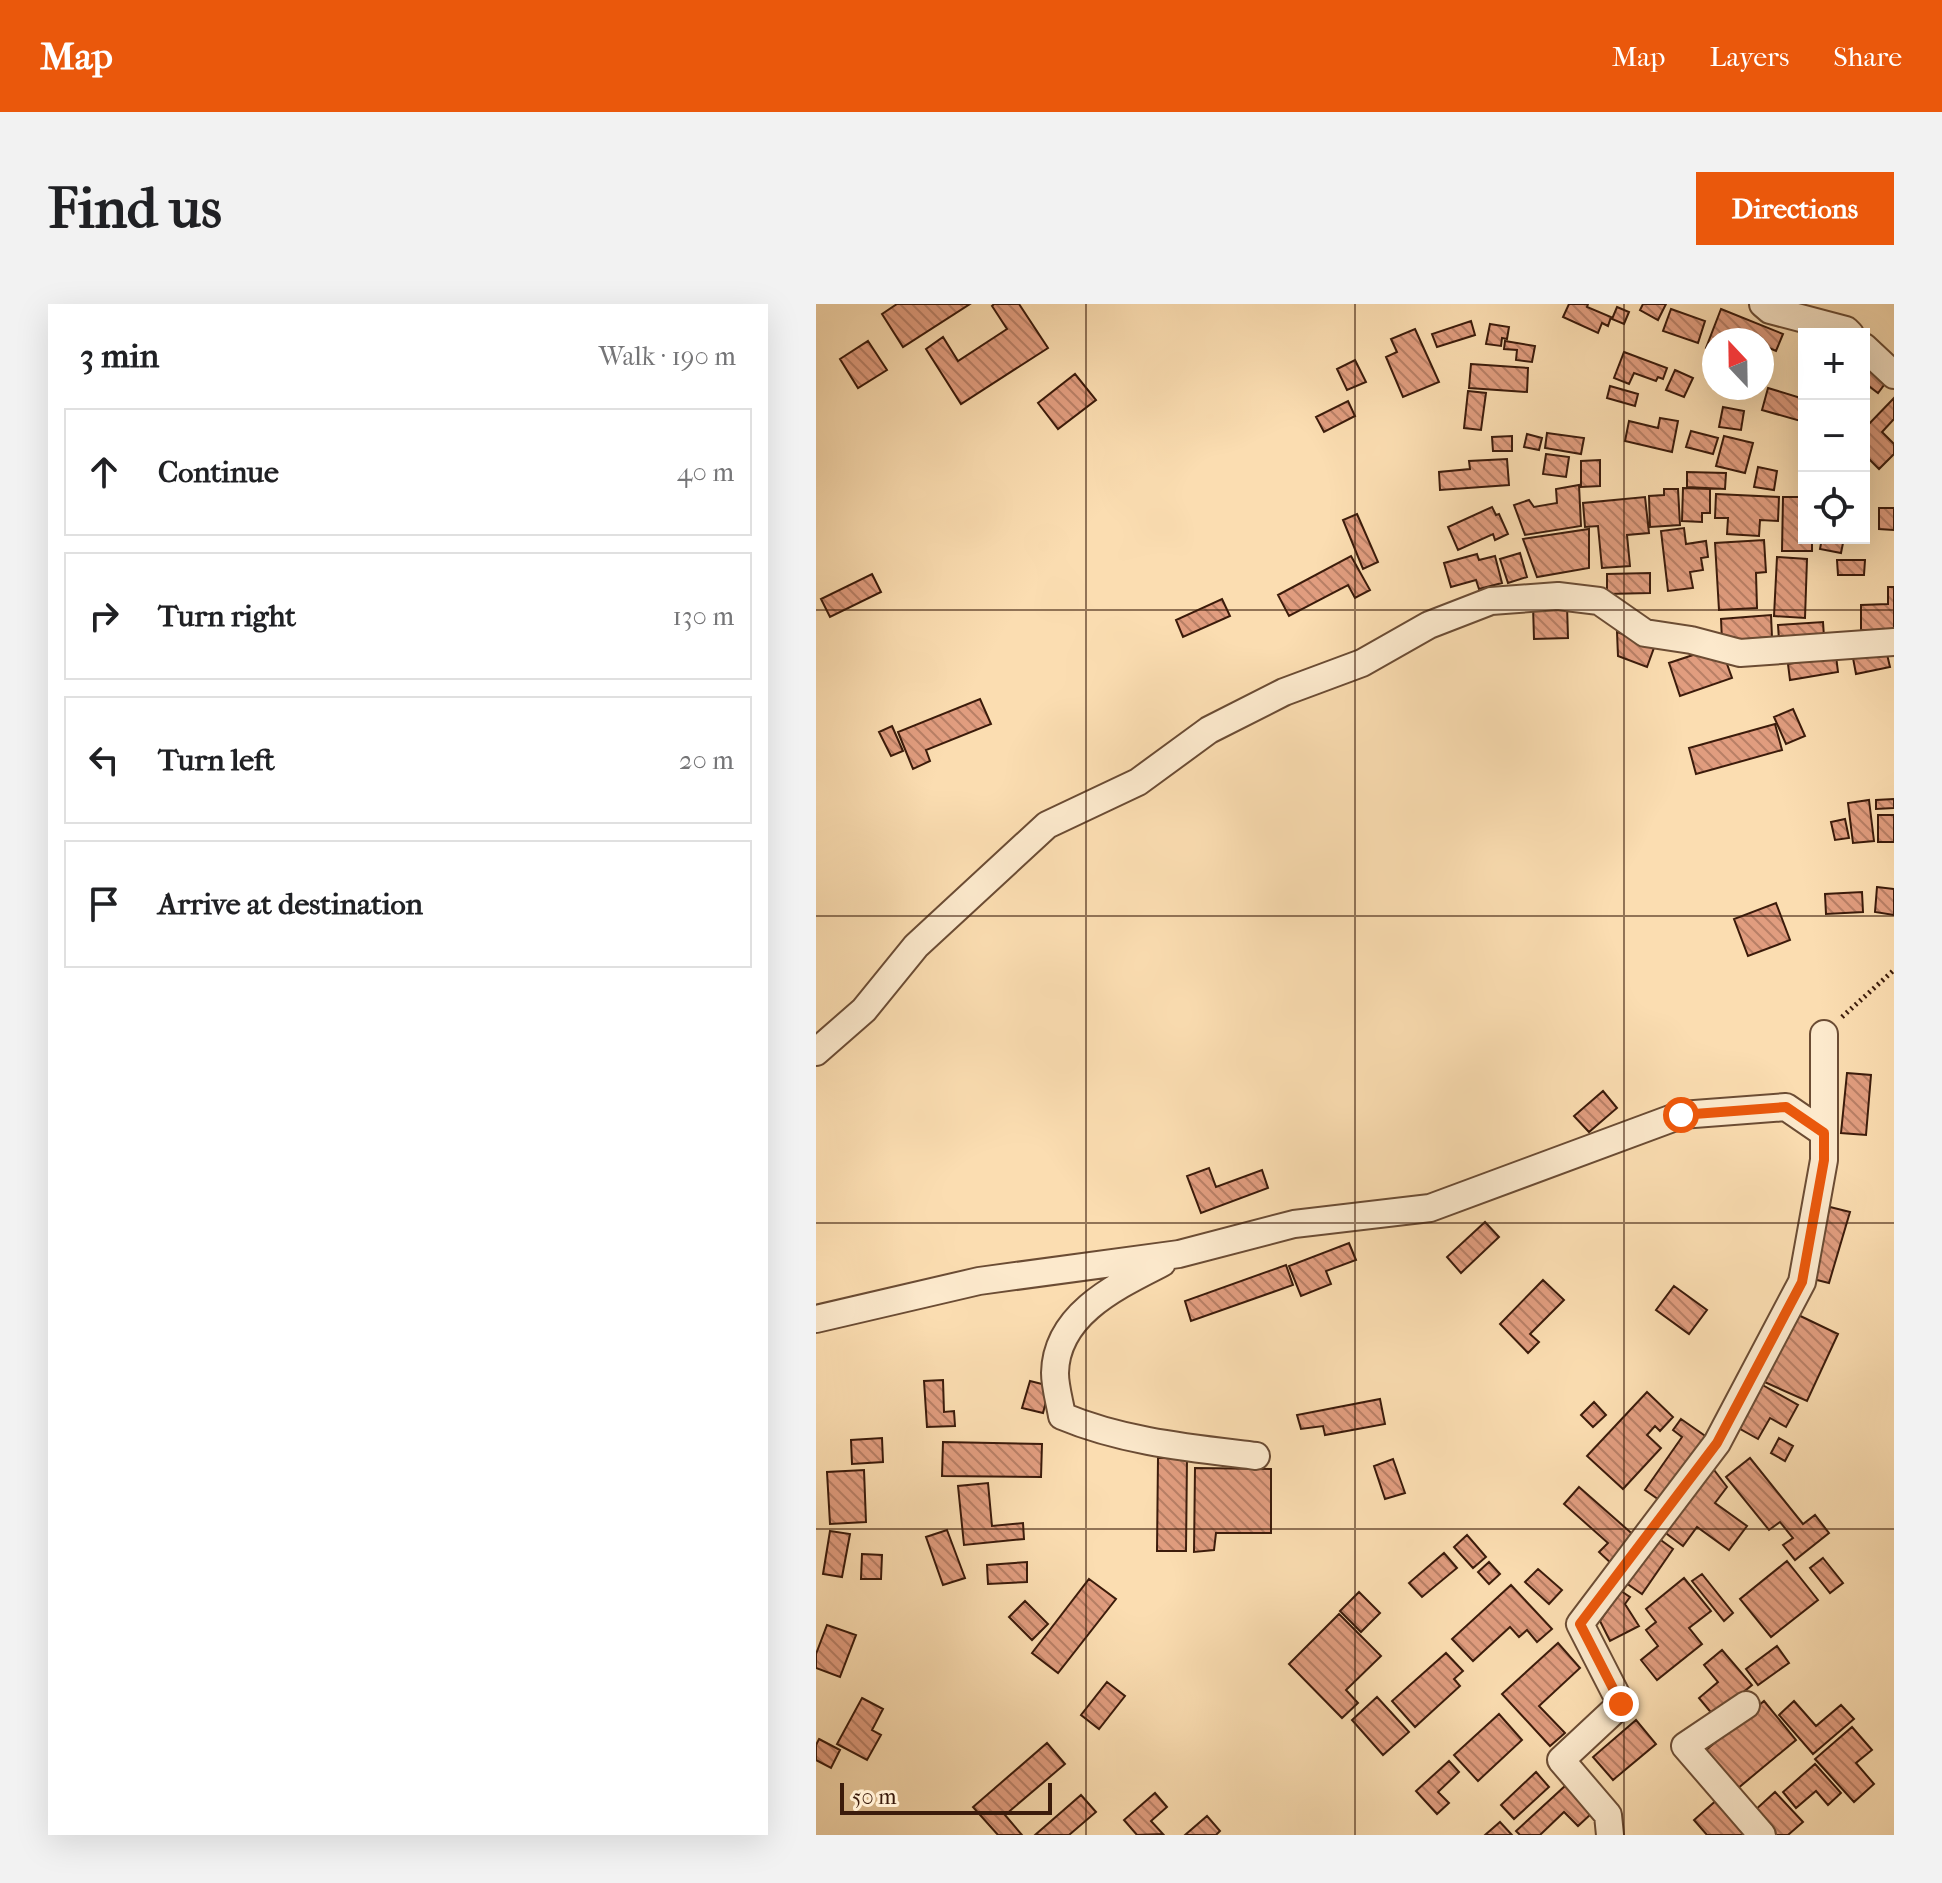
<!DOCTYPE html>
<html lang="en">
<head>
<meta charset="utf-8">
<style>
  :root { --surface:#fff; --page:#f2f2f2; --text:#202124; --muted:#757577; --line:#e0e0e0; --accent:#ea580c }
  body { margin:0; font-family:"IM FELL French Canon",serif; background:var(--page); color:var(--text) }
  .controls { position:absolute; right:24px; top:24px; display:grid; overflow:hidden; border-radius:0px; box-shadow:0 8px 32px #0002 }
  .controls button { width:72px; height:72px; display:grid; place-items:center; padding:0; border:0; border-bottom:2px solid var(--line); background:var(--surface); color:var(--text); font:40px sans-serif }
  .compass { position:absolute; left:886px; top:24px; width:72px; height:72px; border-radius:50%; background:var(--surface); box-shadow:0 8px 32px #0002; rotate:338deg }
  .scale { position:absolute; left:24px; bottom:20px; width:212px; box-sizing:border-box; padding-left:8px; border:4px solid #3b1b0b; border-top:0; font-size:22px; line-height:28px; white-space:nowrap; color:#3b1b0b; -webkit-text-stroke:6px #fce9cc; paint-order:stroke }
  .stop { position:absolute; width:24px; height:24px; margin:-18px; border:6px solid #ea580c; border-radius:50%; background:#fff }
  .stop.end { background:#ea580c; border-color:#fff; box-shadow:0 2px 8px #0008 }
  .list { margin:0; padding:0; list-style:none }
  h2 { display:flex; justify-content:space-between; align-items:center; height:104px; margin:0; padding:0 32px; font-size:34px }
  h2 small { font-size:26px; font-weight:400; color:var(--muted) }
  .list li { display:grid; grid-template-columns:52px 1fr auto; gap:24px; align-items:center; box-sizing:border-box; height:128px; margin:0 16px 16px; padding:0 16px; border:2px solid var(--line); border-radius:0px }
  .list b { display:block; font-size:30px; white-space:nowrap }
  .list em { font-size:26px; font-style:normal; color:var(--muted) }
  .icon { flex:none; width:44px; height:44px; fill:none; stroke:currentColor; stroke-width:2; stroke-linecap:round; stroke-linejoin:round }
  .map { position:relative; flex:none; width:1078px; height:1531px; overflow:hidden; border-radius:0px }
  header { display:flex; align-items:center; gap:48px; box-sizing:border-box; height:112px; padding:0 40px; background:var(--accent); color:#fff }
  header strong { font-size:38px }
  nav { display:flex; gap:44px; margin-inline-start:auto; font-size:28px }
  .intro { display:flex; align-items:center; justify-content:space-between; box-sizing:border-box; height:192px; padding:0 48px }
  h1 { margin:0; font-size:56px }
  .button { padding:20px 36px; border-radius:0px; background:var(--accent); color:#fff; font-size:28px; font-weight:700 }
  main { display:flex; gap:48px; padding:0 48px }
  aside { flex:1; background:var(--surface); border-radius:0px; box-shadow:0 8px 32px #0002 }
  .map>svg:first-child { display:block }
  .building { fill:url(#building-back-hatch); stroke:#3b1b0b; stroke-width:2 }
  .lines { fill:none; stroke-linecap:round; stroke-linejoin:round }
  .minor-casing { stroke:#6b4c34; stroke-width:30 }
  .path { stroke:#3b1b0b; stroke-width:5; stroke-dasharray:2 4; stroke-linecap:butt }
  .minor { stroke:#fce9cc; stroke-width:26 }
  .route { stroke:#ea580c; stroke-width:10 }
  .grid { fill:none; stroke:#3b1b0b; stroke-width:2; stroke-opacity:0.55 }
</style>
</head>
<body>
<header>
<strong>Map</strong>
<nav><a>Map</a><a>Layers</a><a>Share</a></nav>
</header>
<div class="intro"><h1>Find us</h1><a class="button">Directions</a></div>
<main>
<aside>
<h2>3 min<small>Walk · 190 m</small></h2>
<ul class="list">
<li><svg class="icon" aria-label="ahead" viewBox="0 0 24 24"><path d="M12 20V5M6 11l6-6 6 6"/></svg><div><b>Continue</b></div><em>40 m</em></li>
<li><svg class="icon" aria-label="right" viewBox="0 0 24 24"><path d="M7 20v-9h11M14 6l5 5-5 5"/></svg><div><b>Turn right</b></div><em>130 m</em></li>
<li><svg class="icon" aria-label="left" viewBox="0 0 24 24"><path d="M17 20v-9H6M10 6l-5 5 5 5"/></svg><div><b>Turn left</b></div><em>20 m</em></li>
<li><svg class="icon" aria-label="arrive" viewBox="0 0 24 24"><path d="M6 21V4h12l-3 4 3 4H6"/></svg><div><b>Arrive at destination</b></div></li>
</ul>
</aside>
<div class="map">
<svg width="1078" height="1531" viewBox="0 0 1078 1531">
  <defs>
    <pattern id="building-back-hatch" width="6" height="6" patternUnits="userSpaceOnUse" patternTransform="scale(2)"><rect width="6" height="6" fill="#e19d7f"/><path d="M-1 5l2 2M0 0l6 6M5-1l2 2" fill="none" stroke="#b87f66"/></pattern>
  </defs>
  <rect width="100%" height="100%" fill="#fbddb1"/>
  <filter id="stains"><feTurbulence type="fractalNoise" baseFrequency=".0025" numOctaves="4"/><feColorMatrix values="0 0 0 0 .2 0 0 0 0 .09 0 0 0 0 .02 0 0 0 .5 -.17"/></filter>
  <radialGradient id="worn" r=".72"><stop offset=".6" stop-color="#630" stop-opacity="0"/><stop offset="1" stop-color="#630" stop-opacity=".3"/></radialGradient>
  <path class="building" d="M81,0H154L87,43L66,10Z
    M178,0H203L232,44L145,100L110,45L127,33L142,57L191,25L176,2Z
    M753,0H772L771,3L795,13L792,22L786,19L782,29L747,13Z
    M827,0H850L842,16L824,6Z
    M801,3L813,8L808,20L796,15Z
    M855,5L889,17L882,39L847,27Z
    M905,5L967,30L960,47L946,41V36H933L917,30L914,36H898V47L890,44Z
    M655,17L659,31L621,43L616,30Z
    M674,20L693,23L691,35L686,34L685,42L670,40Z
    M599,25L623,78L587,93L570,53L581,48L575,35Z
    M52,37L71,66L42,84L24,55Z
    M689,37L719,42L716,58L700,56L701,46L688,45Z
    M808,48L851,64L847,75L842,73L840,77L818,69L813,80L798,74Z
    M539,56L550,78L531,86L521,65Z
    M1048,59L1071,77L1062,89L1050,80L1048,82Z
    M655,60L712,64L711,88L653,84Z
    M859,66L877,74L868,93L850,86Z
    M259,70L280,96L242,125L222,99Z
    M794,82L822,90L819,102L791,94Z
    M952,84L988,95V118L946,106Z
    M652,87L670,89L665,126L648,124Z
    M1078,94V115L1066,128L1078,140V150L1063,165L1048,150V130L1052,125L1050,123Z
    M532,97L539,112L508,128L500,113Z
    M907,103L928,107L925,126L903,123Z
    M844,114L862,117L856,148L809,137L813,117L842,124Z
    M875,127L902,134L897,150L870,143Z
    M731,129L768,134L765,150L729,144Z
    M711,130L726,134L723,146L708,143Z
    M696,132V147H677L676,133Z
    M908,132L937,139L929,169L900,162Z
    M730,150L753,153L750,173L727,170Z
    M691,155L693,181L624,186L623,168L654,165L653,157Z
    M784,156V182L765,183V157Z
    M942,163L961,167L958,186L938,183Z
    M871,168L910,169L909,185L871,183Z
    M763,181L765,222L709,231L698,201L713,196L718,203L741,199L740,185Z
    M867,184L894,185V209H886V218L866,217Z
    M848,185H862L864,221L834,223L833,192L848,191Z
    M900,190L963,193L962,217L944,216L943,232L911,230L912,214H899Z
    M829,193L833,229L811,231L814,262L786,264L782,222L769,223L767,199Z
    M967,193H988V234H996V247H966Z
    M676,203L680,211L683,210L692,230L679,236L677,230L642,246L632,223Z
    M1063,204H1078V226L1063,225Z
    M541,210L562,258L547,265L527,216Z
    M868,224L870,240L890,237L892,253L885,254L887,266L874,268L877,284L852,287L845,227Z
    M773,225V264L721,273L707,235Z
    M1006,234H1028L1025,249L1004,245Z
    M948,236L950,268L940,269L941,304L903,306L899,239Z
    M704,249L711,273L692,279L684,255Z
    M661,250L663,256L679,252L686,279L663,285L660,276L635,283L628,259Z
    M535,252L554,286L539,294L532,281L473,312L462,291Z
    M961,253L991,255L989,314L958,312Z
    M1021,256H1049L1048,271H1022Z
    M834,269V289L791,290V270Z
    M56,270L65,288L14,313L5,295Z
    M1072,283H1078V326H1045V301L1072,300Z
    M406,295L414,312L367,333L360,316Z
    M751,301L752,334L718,335L717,302Z
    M955,311L956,333L906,337L905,315Z
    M1007,318L1008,333L963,336L962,321Z
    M801,328L839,341L831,363L802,352Z
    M1070,346L1074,363L1040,370L1037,354Z
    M889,347L892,354L907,349L916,374L864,392L853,359Z
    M1020,352L1022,368L974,376L972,360Z
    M164,395L175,420L110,446L114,457L97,465L82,428Z
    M977,405L989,432L970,440L958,413Z
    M959,420L966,446L880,470L873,444Z
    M76,422L87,447L75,452L63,428Z
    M1078,495V504L1060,505V496Z
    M1053,496L1058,537L1037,539L1032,499Z
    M1062,511H1078V538H1062Z
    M1029,515L1033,534L1019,536L1015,518Z
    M1061,583L1078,585V611L1059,608Z
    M1046,588L1047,608L1010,610L1009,590Z
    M960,599L974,636L932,652L918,615Z
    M1031,769L1055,771L1050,831L1025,829Z
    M787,787L801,804L773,828L758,812Z
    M393,864L400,883L446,866L452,884L385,909L371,872Z
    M1014,903L1034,908L1013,979L993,974Z
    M669,918L683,933L645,969L631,953Z
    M533,939L540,956L510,967L515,980L485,992L473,962Z
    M470,961L477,981L375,1017L369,997Z
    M727,976L748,996L714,1030L723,1038L712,1049L684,1020Z
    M858,982L891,1006L873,1030L840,1006Z
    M976,1008L1022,1030L991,1097L944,1076Z
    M127,1076L128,1108L138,1107L139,1122L111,1123L108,1077Z
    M214,1077L234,1082L227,1109L206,1104Z
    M943,1079L982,1101L970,1123L954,1114L942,1135L919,1122Z
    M831,1088L857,1113L844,1127L839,1122L831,1131L845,1144L807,1185L771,1152Z
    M564,1095L569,1120L509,1131L507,1122L485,1125L481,1111Z
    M778,1098L790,1111L777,1123L765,1111Z
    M865,1115L895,1136L849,1200L829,1186L866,1133L857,1126Z
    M66,1134L67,1158L36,1160L35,1136Z
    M963,1134L977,1142L969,1157L955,1149Z
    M127,1138L226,1140L225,1173L126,1172Z
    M342,1154H371L370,1247H341Z
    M934,1154L987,1220L999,1211L1013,1229L979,1256L967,1241L977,1234L964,1218L953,1226L910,1173Z
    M577,1155L589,1189L569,1195L558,1162Z
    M895,1162L911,1183L899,1199L931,1222L913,1246L881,1223L867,1242L847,1227Z
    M379,1164L455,1165V1229H400L398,1246L378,1248Z
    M48,1166L50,1218L14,1220L11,1168Z
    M172,1179L176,1222L207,1219L208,1235L148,1241L142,1182Z
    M763,1183L821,1234L797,1261L783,1248L792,1239L748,1200Z
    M131,1226L149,1274L127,1281L110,1233Z
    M14,1227L34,1230L26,1273L7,1270Z
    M651,1231L670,1253L657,1264L638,1243Z
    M842,1234L857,1245L826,1290L810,1279Z
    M628,1249L641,1264L606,1293L593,1279Z
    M46,1250L66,1251L65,1275H45Z
    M1007,1254L1027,1279L1014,1289L994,1264Z
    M971,1257L1002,1296L955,1333L924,1295Z
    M211,1258V1278L172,1280L171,1261Z
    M673,1258L684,1270L673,1280L662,1268Z
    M722,1265L746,1286L733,1300L709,1278Z
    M886,1270L917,1309L908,1317L876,1277Z
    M868,1274L895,1307L873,1324L886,1340L841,1376L825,1356L842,1342L830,1326L840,1318L830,1305Z
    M273,1275L300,1295L242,1369L216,1349Z
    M695,1281L736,1325L721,1338L711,1326L703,1333L694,1323L657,1357L636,1335Z
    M805,1287L814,1293L809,1300L823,1322L794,1337L784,1317Z
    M543,1288L564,1309L545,1328L524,1307Z
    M209,1297L232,1320L216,1336L193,1313Z
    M523,1310L565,1352L530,1386L542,1399L526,1414L473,1360Z
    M11,1321L40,1331L24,1373L0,1364V1350Z
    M742,1339L764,1364L723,1402L749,1429L734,1442L686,1390Z
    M961,1342L973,1359L942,1381L930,1365Z
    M906,1346L936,1381L898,1412L883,1394L902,1378L888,1361Z
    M630,1349L647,1367L638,1375L644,1382L599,1423L576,1397Z
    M291,1378L309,1392L283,1425L265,1411Z
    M561,1393L593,1428L567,1451L536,1416Z
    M46,1394L67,1405L56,1426L65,1431L51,1456L21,1440Z
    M948,1397L980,1436L921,1485L889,1447Z
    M978,1397L1000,1422L1025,1401L1038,1415L997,1450L963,1411Z
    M683,1410L706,1436L662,1477L638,1451Z
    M820,1416L840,1440L797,1476L777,1453Z
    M1036,1423L1056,1446L1040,1459L1058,1480L1038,1498L999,1455Z
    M3,1435L24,1446L15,1464L0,1456V1441Z
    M231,1439L249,1460L189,1511L206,1531H182L157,1503Z
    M633,1457L643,1468L622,1488L633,1499L621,1510L600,1487Z
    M999,1460L1025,1489L1012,1501L1000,1487L980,1504L967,1488Z
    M720,1468L733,1483L698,1515L685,1501Z
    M749,1482L775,1510L762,1522L748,1508L724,1531H704L700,1527Z
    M959,1488L987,1518L972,1531H958L937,1508Z
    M339,1489L351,1503L335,1517L347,1530L321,1531L308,1516Z
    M265,1491L280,1508L253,1531H219Z
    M903,1494L935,1531H891L878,1516Z
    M391,1512L404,1527L400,1531H369Z
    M684,1518L696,1531H669Z"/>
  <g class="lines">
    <g class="minor-casing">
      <path id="minor" d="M947,0L954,6L1030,26L1034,30
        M1048,43L1078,71
        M0,748L48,706L100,642L231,521L322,478L393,426L468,388L546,359L613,321L675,297L742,292L783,297L829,329L875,336L924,349L1078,338
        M346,959C301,982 240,1010 239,1069C239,1083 244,1099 246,1112C308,1138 375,1144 440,1152
        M0,1015L163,977L363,950L478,920L614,904L865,811L970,803L1008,829
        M930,1401L869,1442L946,1531
        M794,1531L792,1511L745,1456L805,1400L764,1320L901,1139L986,978L1008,856V730"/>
    </g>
    <path class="path" d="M1026,713L1078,666"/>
    <use href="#minor" class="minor"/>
  </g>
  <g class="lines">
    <path class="route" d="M805,1400L764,1320L901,1139L986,978L1008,856V829L970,803L865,811"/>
  </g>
  <path class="grid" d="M270,0V1531M539,0V1531M808,0V1531M0,306H1078M0,612H1078M0,919H1078M0,1225H1078"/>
  <rect width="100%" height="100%" filter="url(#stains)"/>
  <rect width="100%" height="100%" fill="url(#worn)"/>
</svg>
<div class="controls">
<button>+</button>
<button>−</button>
<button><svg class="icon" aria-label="locate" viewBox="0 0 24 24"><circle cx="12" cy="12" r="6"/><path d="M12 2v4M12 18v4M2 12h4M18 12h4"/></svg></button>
</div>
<svg class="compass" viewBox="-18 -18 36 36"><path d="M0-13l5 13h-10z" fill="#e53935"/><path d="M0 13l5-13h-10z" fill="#757577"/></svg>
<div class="scale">50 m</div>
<div class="stop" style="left:865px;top:811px"></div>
<div class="stop end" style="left:805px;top:1400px"></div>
</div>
</main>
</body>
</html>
